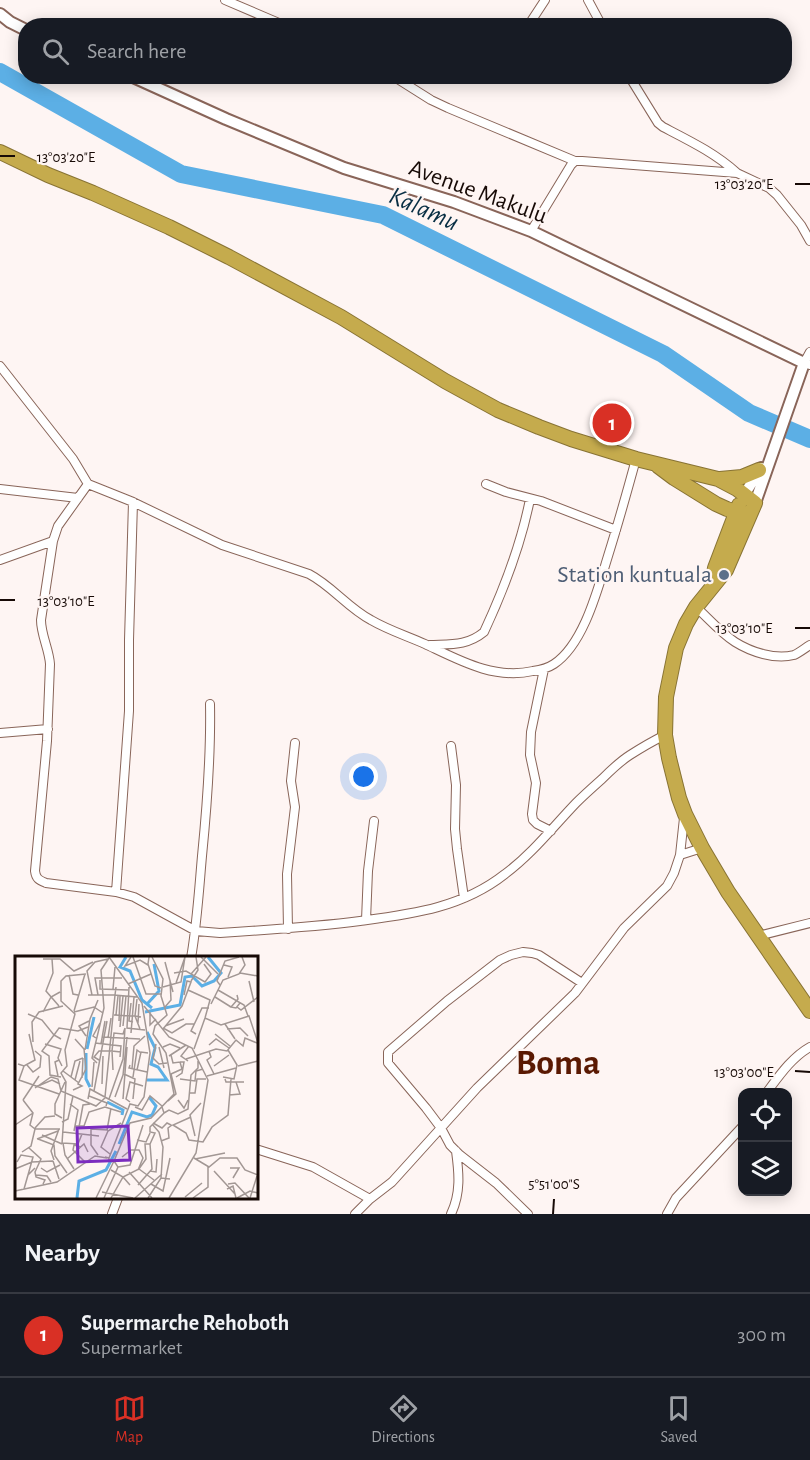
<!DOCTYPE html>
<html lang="en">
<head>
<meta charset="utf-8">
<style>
  :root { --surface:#171b24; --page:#242831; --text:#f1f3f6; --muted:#9ea1a6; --line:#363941; --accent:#d93025 }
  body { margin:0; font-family:"Alegreya Sans",sans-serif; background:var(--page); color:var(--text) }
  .controls { position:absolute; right:18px; bottom:18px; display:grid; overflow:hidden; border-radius:12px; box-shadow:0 3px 15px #0003 }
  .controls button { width:54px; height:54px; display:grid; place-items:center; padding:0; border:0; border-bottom:2px solid var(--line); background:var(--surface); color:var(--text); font:30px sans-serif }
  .you { position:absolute; left:364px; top:777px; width:21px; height:21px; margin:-15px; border:4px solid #fff; border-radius:50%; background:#1a73e8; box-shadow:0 0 0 9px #1a73e833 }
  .badge { display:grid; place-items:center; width:39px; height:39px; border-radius:50%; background:var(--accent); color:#fff; font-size:20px; font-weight:700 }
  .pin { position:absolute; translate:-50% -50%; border:3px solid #fff; box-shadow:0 2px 6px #0006 }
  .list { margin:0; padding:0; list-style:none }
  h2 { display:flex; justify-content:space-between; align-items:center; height:78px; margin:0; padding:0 24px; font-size:26px }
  h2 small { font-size:20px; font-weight:400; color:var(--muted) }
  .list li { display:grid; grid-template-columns:39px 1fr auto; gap:18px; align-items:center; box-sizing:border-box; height:84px; padding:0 24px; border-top:2px solid var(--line) }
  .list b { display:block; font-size:22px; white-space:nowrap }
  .list p { margin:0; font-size:20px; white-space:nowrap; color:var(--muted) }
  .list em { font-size:20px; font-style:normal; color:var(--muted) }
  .icon { flex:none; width:33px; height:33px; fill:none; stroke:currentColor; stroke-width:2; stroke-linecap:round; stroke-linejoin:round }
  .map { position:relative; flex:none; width:810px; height:1214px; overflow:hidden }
  .search { position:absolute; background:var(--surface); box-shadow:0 3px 15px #0003; left:18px; right:18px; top:18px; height:66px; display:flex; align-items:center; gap:15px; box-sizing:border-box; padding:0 21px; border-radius:24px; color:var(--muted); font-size:22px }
  .sheet { height:162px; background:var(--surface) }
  nav { display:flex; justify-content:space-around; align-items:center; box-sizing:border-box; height:84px; border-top:2px solid var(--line); background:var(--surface); font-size:16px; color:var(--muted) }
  nav a { display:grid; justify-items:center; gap:3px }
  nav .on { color:var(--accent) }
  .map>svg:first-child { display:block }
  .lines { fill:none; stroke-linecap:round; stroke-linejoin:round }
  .river { stroke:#5cafe5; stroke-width:18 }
  .street-casing { stroke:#896559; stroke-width:10 }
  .secondary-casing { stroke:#896559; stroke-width:14 }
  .highway-casing { stroke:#887334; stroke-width:16 }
  .street { stroke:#fff; stroke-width:8 }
  .secondary { stroke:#fff; stroke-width:10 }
  .highway { stroke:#c5ab4d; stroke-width:14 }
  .ticks { fill:none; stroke:#170a06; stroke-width:2 }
  .service-dot { fill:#5c6f8a; stroke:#fef5f3; stroke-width:2 }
  .labels { text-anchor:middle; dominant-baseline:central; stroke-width:4.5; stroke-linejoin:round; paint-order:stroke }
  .street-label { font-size:24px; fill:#170a06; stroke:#fef5f3 }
  .service-label { font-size:24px; fill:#4e5e75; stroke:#fef5f3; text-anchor:end }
  .water-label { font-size:26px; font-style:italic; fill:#092f44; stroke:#fef5f3 }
  .town-label { font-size:36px; font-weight:bold; fill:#5a1902; stroke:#fef5f3 }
  .inset-river { fill:none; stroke:#5cafe5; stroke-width:3 }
  .inset-road { fill:none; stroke:#a29794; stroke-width:1.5 }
  .view { fill:#7b2cbf; fill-opacity:0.15; stroke:#7b2cbf; stroke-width:3 }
  .inset-edge { fill:none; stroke:#170a06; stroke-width:3 }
  .ticks-label { font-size:15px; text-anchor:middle; fill:#170a06; stroke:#fef5f3; stroke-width:4.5; stroke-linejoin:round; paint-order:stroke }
</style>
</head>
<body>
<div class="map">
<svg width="810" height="1214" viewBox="0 0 810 1214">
  <rect width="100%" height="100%" fill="#fef5f3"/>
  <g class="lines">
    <path class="river" d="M0,72L181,174L383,215L663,354L749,413L810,439"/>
    <g class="street-casing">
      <path id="street" d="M225,0L286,26
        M588,0L602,26
        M528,26L545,0
        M393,76L431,100L448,108L575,161
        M629,76L658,123L663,127C690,141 715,153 737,173
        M531,231L571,165L575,161H582L737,173L769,188L777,195L801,225L810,241
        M810,352L804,363L810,365
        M0,366L73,459L88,484L133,502L222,545L309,574C332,586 348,608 371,620C388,630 407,636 425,644C459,660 494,680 533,671C540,670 548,668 554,664C584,644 598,588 608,556C618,524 627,492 636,459
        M88,484L58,526L53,541L41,620C41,635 49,649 50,664L47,741L35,871C36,879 39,880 46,883L116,892L134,897L196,931L220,933C267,930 314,927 360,921C412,914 462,908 505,874C532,854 553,827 576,803C584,795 593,787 602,779C611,770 619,762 630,755C641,748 653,741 665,735
        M486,484L506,492L541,501L616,530
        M0,489L78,498
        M0,560L53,541
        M696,607C709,619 721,633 735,642C751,652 775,660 794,655C799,653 805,648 810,645
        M430,645C451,644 467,646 484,632C504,589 521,545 530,499
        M544,669L531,732L530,755L536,783L532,814L533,820L537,824L551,831
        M0,733L48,729
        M451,746L456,785L455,829L457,849L464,898
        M680,855L702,848
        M116,892L129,711V640L133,502
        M366,920L368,871L374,821
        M288,929L287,874L295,807L291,781L295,743
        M758,936L810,923
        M191,958C197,924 199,890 202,856C207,806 211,755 210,704
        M767,1092C779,1076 792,1057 810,1047
        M256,1149L313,1167L370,1199L355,1214
        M370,1199L392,1182L477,1088L575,993L624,928L667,886L674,873L680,855L684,818
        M112,1214L118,1198
        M451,1214C461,1193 459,1173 456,1151
        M528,1214L496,1183L460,1155L450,1145L441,1128L426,1108L388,1063V1052L447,1001L500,960L511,955L523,952L532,953L539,955L582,983
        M667,1214L676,1198L742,1127"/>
    </g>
    <g class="secondary-casing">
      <path id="secondary" d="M0,14L10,22L26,30
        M131,76L226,119L344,168L454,202L531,231L804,363L755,503
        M744,495L761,468"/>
    </g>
    <g class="highway-casing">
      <path id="highway" d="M0,152L48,175L93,193L169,227L229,257L341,317L445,381L498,410L539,427L571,439L636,459L718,479L737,489L755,503L726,570L696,607L686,624L676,648L666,697L665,735L669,758L679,798L685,814L702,848L728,892L810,1011
        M658,466L674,478L716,504L727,509L749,516
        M720,479L742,477L759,470
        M712,583L715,568L739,505"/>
    </g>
    <use href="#street" class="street"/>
    <use href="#secondary" class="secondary"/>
    <use href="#highway" class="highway"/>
  </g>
  <path class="ticks" d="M0,156H15M795,184H810M0,600H15M795,628H810M795,1071L810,1072M553,1214L554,1199"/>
  <circle class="service-dot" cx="724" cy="575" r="6"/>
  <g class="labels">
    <g class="street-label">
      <text transform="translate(478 192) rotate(20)">Avenue Makulu</text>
    </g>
    <g class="service-label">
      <text x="712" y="575">Station kuntuala</text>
    </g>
    <g class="water-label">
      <text transform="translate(424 209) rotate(24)">Kalamu</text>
    </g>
    <g class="town-label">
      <text x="558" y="1063">Boma</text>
    </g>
  </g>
  <g transform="translate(15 956)">
    <rect width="243" height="243" fill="#fef5f3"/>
    <path class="inset-river" d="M111,1L105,11L115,15L127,44L137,52M133,47L144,35L139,8M130,56L165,49L170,21L177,20L187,30L199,25L206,17L193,1M132,76L140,92L136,108L143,111L152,124H132M72,93L79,61M71,97V123L75,131M92,146L108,154L107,159M104,188L117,156L132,161L137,159L141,150L134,141M62,242L64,225L91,214L101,195"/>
    <path class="inset-road" d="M116,1L110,10L125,4L133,9M118,1L131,38H146M134,1L133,8L140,30L146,32M186,1L203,18M28,3H45L59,15L78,6M37,3L38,17L31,35L44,50M150,6L158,36M209,9L217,11L213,21M159,17L171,15L190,26L196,18L189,8M225,17L243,20M176,18L191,1M54,19L58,38L63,39M85,24V33L113,34M176,25L183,14L181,1M234,25L239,46M161,27L170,1M113,28L136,18M205,29L202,25L210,5L224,1M114,31L112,72L130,74M148,31L166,26L170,1M98,33L100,11M173,34L195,44L190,62M203,34L229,49L233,60M73,39H100L101,31M77,39L72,15L80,6L93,3M83,39L80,22H107M222,39L223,43L216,51L221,52L225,47M200,41L216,51M122,43L120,60L126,61M116,47L114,65L118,66M196,48L208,24L224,18L230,9L227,1M129,50L154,81L177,92L193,124L181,197L154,242M150,51L156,44L155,24M222,51L226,54L243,41M59,55L70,18M28,56L36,41L45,36M59,56L79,51L88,57M135,56V69L141,63M13,58L27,64L39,79L27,95L34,100L35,119L46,121M99,59L120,60L125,73M101,59L103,40M104,65L105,40M123,67L124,48M210,68L220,83M108,70L111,40M150,70L169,63M105,71L108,40M148,72L157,77L171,68H179M148,73L167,50L176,26L172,25L169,39M212,73L225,72L233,80M116,77L119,41M181,78L176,75L187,52H194M200,78L215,90M71,80L64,70L74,65M87,81L125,83M81,82L78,80L85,67M93,82L96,62M46,83L39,79L44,72L63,75L73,71M18,86L17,66L24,56L48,50M80,87L106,90L105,101M30,88L46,93L43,102L47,110M86,88L90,65M141,88L138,102L144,108L152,107M194,89L201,83L214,92M144,91L149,112M148,91L155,88L165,92M179,93L190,62L206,69L234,60L243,87M70,94L75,63L83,44M194,95L196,101L192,104L199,118M106,96L97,95L99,77L108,78L110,72M154,100L171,89M171,103L201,93L212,95L221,84L228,90L230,82L242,87M84,104L79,101L84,95H97L98,114M173,105L166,100L174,90M82,107L77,102L89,52L86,14L94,2M3,108L9,110L20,104L14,78M12,109L18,116L25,111L26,100L20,95M115,109L114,112L132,116M9,110L4,124L44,138M199,110L214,99M223,110L243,105M117,113L119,90L130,80M122,114L126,96L133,97M48,115L64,127M109,118L120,123L118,143M43,120L40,106L44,104M192,120L221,112M56,121L60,105L68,102M118,121L122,94L126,97M161,121L167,117L169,106H165M208,121L219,123L222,109L213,94M67,122L68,102M165,123L180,125L181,115L188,113M210,123L211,126H229M60,124L65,105M87,128L88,100M23,130L37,124L45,128M77,131L79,106M20,132L36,121L43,123L46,135L81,150L91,141M58,134L67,130L63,128L71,113L69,93L60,83M79,135L92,65M174,137H180L182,123H191M214,139L225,138L221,126M74,140L92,147L91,150M90,141L100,39L122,41M100,141L108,119L112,81M73,143L75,133L112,153M94,143L108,103L110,72M108,143L112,91M8,144L24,120M163,144L169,152L173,144M153,145L161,138L156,118L167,113L165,106L158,107L156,99M115,146L111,143L115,126L128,130M55,148L63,154L59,175M120,151L127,154L135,140L147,150M149,157L154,154L163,158L173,153L176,119L183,112V105M176,161L158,169L171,177L174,184L188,186L197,171L213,159L216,123M47,162L40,158V148L50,126M47,166L53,163L58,140M138,167L147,172L152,167L156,169M137,168L144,176L148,191L146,222M0,169L18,157M60,170H69L74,156L90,151L106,156M64,171L68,149L75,148M20,172L30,161L40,160M20,173H45M92,174L96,152M48,176L84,180M27,179L47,188M180,180L175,159L186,147M22,183L43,175M23,183L39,189L40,200L52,217M122,184L131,186L135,177M146,185L154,182L153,172L157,169M47,188L51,126L46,117L52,110L50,94L60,58L46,45V25L51,20L71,18M66,191L59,189L58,194L71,207M14,192L26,203L20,216L21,221L30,224L28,228M7,196L16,190L20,173L15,169L18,157L8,144M95,198L86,191L93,175L106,167M83,199L76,189V173L93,174M90,201L94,202L115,148L123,150L129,141L135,97L127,47L94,1M107,201L116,194H124L128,202L123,214M179,202L194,211L205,202H222L230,214L243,219M52,203L69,188L73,196M93,203L99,205L115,167L136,162L159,138L151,97L138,78L140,70L152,59L146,40L148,23L137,1M180,203L210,197M39,204L36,195L44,173M38,205L44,223M2,206L6,199L18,201L13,219M103,211L115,209L128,169M26,212L32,216L45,209M215,212H224L218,222M0,213L17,206L38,205M59,213L50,199L48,187L63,188L67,178M124,213L139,224M135,215L141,216L142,203M199,215L220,238M114,216L137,242M21,219L32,220L36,226M136,228L148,235L155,202M213,228L220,227L234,242M115,229L108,221L124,213L131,203L130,188H135L140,177L135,176V171L149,157L147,151M123,229L137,213L135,188M9,233L13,219L20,212M212,233L218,230L221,242M0,235L42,226L80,200L92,202M87,236L118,242M170,241L187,227M81,242L99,205M89,242L103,211L99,205M96,242L108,221L96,214M120,242L147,218M133,242L146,222L155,223M178,242L193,231V211M222,242L235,235L243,237M235,242L242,220"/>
    <path class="view" d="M113,170L115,204L63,206L62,172Z"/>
    <rect width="243" height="243" class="inset-edge"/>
  </g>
  <g class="ticks-label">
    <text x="66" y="162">13°03'20"E</text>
    <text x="744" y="189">13°03'20"E</text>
    <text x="66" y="606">13°03'10"E</text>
    <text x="744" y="633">13°03'10"E</text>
    <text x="744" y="1077">13°03'00"E</text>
    <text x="554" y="1189">5°51'00"S</text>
  </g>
</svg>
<div class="controls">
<button><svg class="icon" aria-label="locate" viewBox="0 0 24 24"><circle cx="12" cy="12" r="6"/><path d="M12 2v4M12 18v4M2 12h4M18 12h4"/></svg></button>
<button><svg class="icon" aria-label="layers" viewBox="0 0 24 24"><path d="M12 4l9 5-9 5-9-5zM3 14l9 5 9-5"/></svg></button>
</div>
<div class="you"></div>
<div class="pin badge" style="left:612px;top:423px">1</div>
<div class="search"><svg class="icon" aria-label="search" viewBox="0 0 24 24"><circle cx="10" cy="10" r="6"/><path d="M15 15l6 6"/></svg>Search here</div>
</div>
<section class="sheet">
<h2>Nearby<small></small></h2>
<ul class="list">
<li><span class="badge">1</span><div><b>Supermarche Rehoboth</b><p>Supermarket</p></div><em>300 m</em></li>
</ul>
</section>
<nav>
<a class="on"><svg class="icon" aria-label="map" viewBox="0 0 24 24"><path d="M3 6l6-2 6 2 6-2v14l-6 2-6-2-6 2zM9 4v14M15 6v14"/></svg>Map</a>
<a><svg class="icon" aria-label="directions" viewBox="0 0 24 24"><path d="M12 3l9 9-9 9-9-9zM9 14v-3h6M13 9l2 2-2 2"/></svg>Directions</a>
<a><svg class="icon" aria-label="saved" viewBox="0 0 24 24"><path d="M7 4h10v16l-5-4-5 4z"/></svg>Saved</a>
</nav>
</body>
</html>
